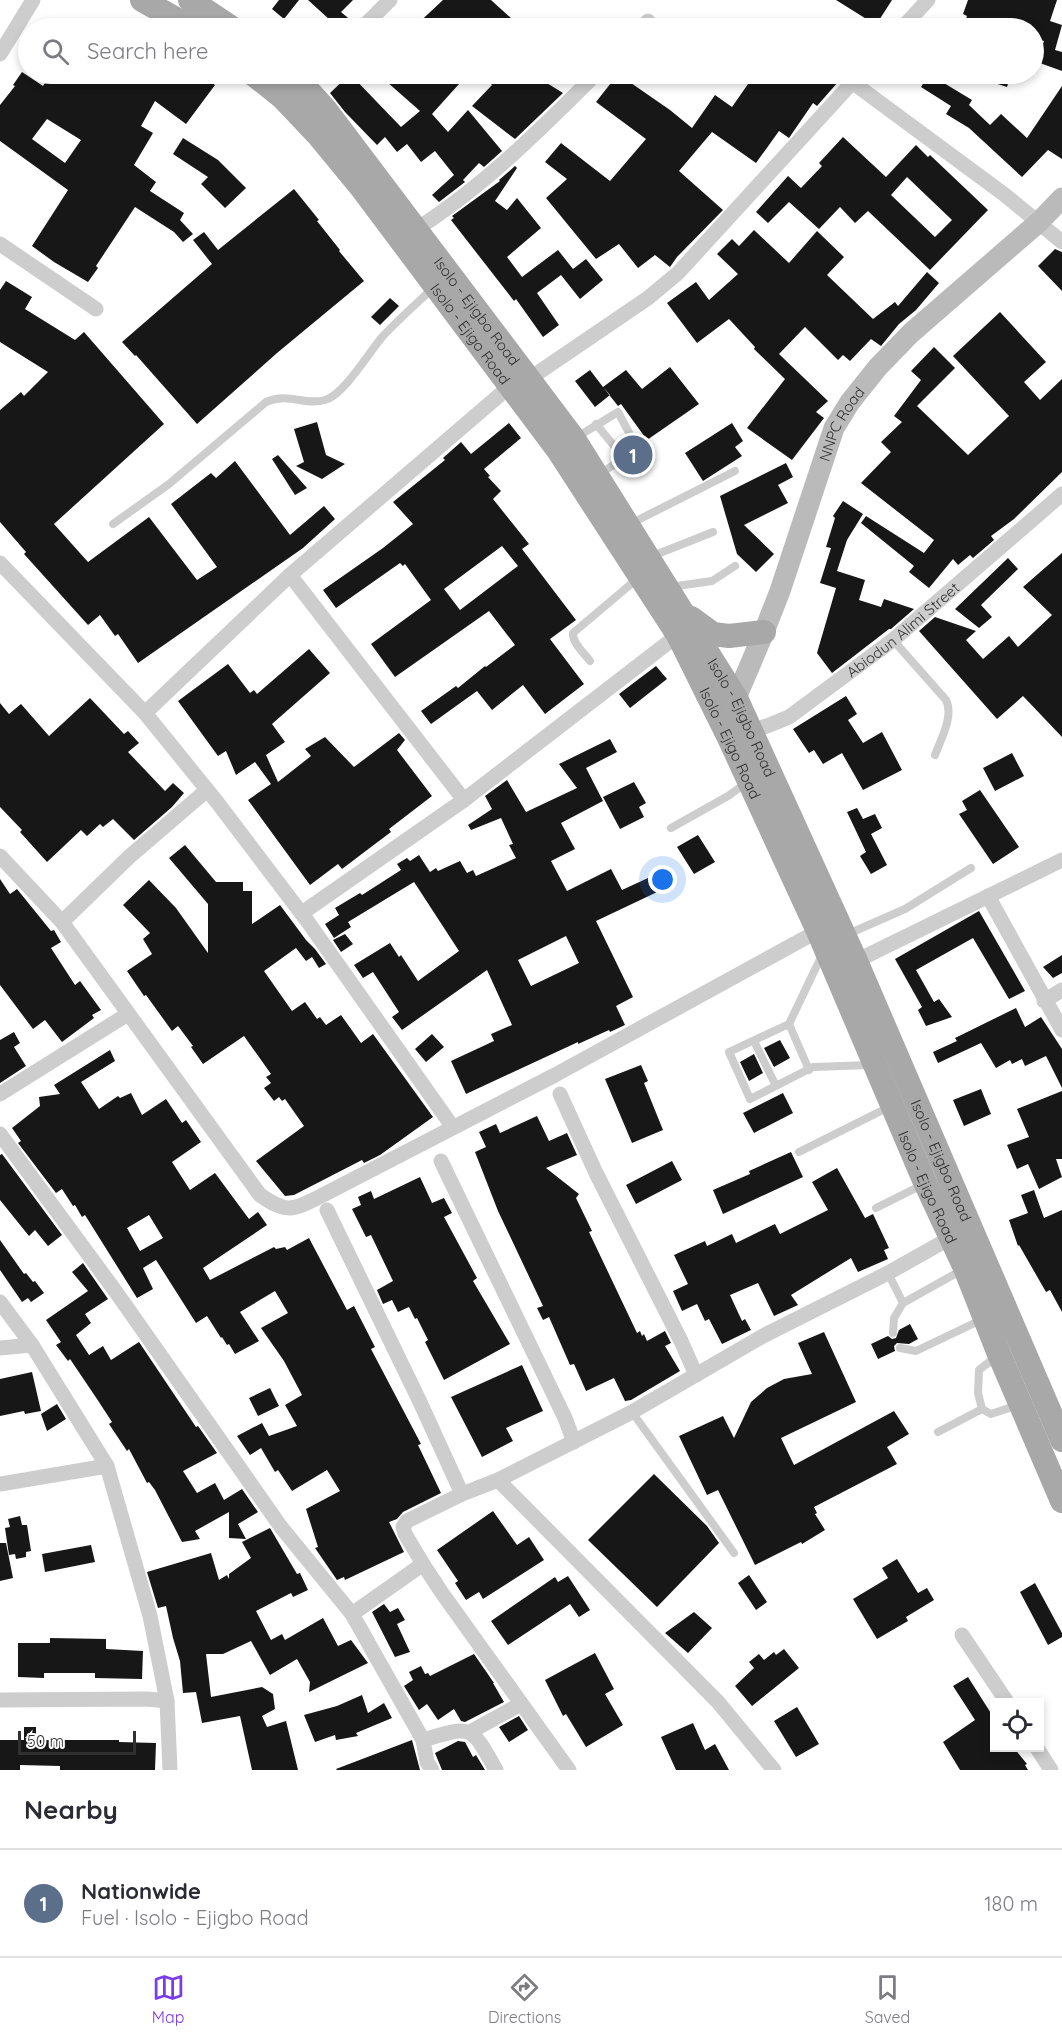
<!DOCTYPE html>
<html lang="en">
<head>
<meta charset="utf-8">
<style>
  :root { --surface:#fff; --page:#f2f2f3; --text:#2b2b33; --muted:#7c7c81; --line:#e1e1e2; --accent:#7c3aed }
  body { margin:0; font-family:Quicksand,sans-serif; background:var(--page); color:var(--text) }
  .controls { position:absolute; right:18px; bottom:18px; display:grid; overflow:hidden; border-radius:0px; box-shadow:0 3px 9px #0003 }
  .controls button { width:54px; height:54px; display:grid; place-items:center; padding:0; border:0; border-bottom:2px solid var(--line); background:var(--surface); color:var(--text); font:30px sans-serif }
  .scale { position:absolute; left:18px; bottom:15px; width:118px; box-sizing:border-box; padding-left:6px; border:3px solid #303030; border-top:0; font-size:16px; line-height:21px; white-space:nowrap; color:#303030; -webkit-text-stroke:4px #fff; paint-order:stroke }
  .you { position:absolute; left:663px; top:880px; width:21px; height:21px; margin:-15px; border:4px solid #fff; border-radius:50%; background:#1a73e8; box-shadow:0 0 0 9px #1a73e833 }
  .badge { display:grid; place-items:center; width:39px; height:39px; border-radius:50%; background:var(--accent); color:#fff; font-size:20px; font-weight:700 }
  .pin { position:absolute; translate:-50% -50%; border:3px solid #fff; box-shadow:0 2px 6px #0006 }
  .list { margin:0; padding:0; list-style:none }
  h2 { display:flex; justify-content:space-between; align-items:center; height:78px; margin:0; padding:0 24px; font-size:26px }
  h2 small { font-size:20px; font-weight:400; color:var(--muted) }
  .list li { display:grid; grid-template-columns:39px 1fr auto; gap:18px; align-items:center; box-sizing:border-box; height:108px; padding:0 24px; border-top:2px solid var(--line) }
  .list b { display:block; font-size:22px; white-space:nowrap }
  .list p { margin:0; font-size:20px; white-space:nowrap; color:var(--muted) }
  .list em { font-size:20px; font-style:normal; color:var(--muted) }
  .icon { flex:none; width:33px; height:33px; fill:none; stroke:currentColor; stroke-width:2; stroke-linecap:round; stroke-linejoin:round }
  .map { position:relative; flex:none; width:1062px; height:1770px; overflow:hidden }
  .search { position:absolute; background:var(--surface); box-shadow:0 3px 9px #0003; left:18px; right:18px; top:18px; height:66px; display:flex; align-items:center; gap:15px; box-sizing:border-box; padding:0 21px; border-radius:33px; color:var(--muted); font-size:22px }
  .sheet { height:186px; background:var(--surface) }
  nav { display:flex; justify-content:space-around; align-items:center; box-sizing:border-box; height:84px; border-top:2px solid var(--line); background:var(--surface); font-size:16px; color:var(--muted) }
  nav a { display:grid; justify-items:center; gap:3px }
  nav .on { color:var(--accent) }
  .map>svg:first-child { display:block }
  .building { fill:#171717; fill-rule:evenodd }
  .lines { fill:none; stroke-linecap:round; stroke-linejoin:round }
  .lane { stroke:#cdcdcd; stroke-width:8 }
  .street { stroke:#cdcdcd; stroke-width:15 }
  .secondary { stroke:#bababa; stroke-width:21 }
  .primary { stroke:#a8a8a8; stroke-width:24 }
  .labels { text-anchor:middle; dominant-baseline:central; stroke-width:6; stroke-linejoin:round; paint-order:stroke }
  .street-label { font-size:15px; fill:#303030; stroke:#fff }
</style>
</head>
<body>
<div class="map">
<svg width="1062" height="1770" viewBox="0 0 1062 1770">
  <rect width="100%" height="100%" fill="#fff"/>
  <path class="building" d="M279,0H299L284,19L272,9Z
    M308,0H353L341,12L354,23L352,28H321L330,20Z
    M443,0H491L522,28H413Z
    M836,0H892L876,25Z
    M968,0H1057L1050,21L1062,25L1055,50L1062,52V71L1037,62L1044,41L1034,38V28H963L967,16L963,14Z
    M22,72L43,86L51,74H199L215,85L186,124L155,101L141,126L153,133L134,165L156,182L150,191L184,213L180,220L193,234L183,242L174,232L135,207L96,266L98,268L88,282L54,262L32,246L68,190L0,141V105L15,86L13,85ZM47,119L81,140L65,163L32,139Z
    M350,74L401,127L420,111L378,74H468L432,114L448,132L468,110L502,151L484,167L479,163L463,180L465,182L439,202L432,195L454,175L435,151L421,162L407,144L397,152L385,137L377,145L345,112L330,93Z
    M481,74H546L542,80L563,93L515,139L472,106L492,85Z
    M618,74L670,110L692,128L715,95L732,107L755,74H845L817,106L813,103L789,138L779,131L756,163L712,132L679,171L723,210L677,257L670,267L655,255L638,268L619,244L596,259L546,198L567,179L545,162L561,143L610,181L646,139L596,102Z
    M929,74L972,100L969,105L990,125L1001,114L1027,138L1062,86V159L1048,150L1022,177L969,128L946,114L951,106L921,87Z
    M973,74H1011L1007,87L973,76Z
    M843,137L886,177L916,145L928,157L930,155L988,210L930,270L868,211L855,223L840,207L819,229L789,202L768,223L756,212L788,176L801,188L822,166L819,163ZM907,177L952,220L935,237L891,195Z
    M183,138L218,160L246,188L225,208L201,184L208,177L173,154Z
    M515,166L517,168L495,201L507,210L517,198L541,228L507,257L522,277L558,250L573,269L586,259L603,280L580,299L561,275L537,293L559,325L543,337L516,299L514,301L451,220L454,218L452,216L500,181L499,180Z
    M294,189L319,220L317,221L340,250L339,251L364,281L277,353L197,424L136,355L135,356L122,342L212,264L193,240L204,232L218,250Z
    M754,230L789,263L817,231L844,257L827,275L873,319L895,302L898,306L927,272L939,283L916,310L899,324L881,346L871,339L850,361L843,355L838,360L805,327L779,354L828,401L816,412L824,418L792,460L747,428L785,379L754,349L755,347L729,319L697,343L667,303L696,282L709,300L738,274L717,254L732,239L739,246Z
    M1055,249L1062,252V291L1038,266Z
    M6,281L32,297L25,309L75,340L84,332L164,424L54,524L88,562L149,517L197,580L217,567L171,504L211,473L216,478L235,461L290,535L324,506L335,519L303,548L138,663L118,634L115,636L100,615L88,625L24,554L26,552L0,522V410L21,392L24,396L48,372L0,342V290Z
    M390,298L399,306L380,325L371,317Z
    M1000,312L1046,362L1024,382L1040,400L1062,379V472L1014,519L991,536L994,540L973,558L970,555L958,565L953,559L929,588L909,572L914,566L861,523L866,516L924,553L934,540L861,483L891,452L881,442L902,422L894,416L921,380L911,371L934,347L955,368L917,406L968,455L1009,416L953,356Z
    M670,367L699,404L647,440L621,404L618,406L603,387L610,395L595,407L575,381L590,370L603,387L626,370L642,389Z
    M317,422L326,455L345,464L322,479L296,466L304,462L294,429Z
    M509,423L521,438L484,469L490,476L488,477L501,491L493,499L529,544L522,549L576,620L550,639L584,684L545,714L523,685L492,710L477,691L431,724L421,711L456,686L458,688L485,666L486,667L515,645L489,611L395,677L371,644L431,600L405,564L403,566L400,563L336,608L323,590L383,548L413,524L393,502L445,460L443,458L461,442L471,454ZM502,546L518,566L460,610L444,589Z
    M732,423L743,441L735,447L742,456L703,481L685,453Z
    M278,455L307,488L295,495L272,459Z
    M786,463L793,477L778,485L788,503L744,525L774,554L756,572L737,554L720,496Z
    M843,501L863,514L847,540L837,571L865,580L859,600L881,607L884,599L914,609L891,629H889L832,673L817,653L836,588L820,583L831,548L826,547L835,518L833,516Z
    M1062,553V737L1023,696L997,719L919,631L935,617L976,631L966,640L983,659L1009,636L1018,647L1052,615L1023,587Z
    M1008,558L1018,569L981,605L992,617L979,628L955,609Z
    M309,649L330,673L272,724L285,742L266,755L278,782L311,756L305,749L325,737L354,767L399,733L405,740L397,750L432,796L389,829L391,832L371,847L342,869L338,864L310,885L248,800L271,784L255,762L236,775L226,751L218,756L178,701L228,664L250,693L254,690L257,694Z
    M656,666L667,679L630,708L619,694Z
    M846,696L857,714L848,720L863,743L882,732L902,770L863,790L842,753L823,764L814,750L809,753L793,729Z
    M90,698L124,734L128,731L139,743L128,752L165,791L173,783L184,793L172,807L134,840L113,819L103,827L100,824L87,836L81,830L47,862L20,832L22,830L0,807V703L9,714L21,704L49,736Z
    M610,739L617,752L586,768L603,801L561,823L575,849L551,861L567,891L611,869L622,890L648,878L666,871L672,885L596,921L633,997L616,1006L625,1025L610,1032L609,1030L578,1044V1042L466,1094L451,1061L494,1041L491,1034L512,1025L487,970L402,1030L392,1017L399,1012L373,972L363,978L354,965L390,943L399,957L401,955L418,981L459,951L418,888L414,882L348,922L351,927L334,938L325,924L339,915L335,908L360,893L362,895L401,870L397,864L407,858L410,861L419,855L430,872L436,868L438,871L460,861L467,873L473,870L476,876L516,858L509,845L513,844L501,818L471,830L468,825L492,809L485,796L507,780L526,812L577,788L559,764ZM566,936L579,963L531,986L518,960Z
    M1012,753L1024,776L995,791L983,768Z
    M634,782L646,803L639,807L644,817L620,829L603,797Z
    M980,790L1019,847L993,864L959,814L967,810L962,801Z
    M857,808L863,819L875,814L882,828L871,834L887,865L871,874L860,856L866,852L847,812Z
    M698,835L715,862L694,874L677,847Z
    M185,845L216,882H243V891H252V924L280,905L306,940L315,949L326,964L319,968L312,957L306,961L296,948L264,971L292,1011L305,1002L317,1019L320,1017L326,1025L341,1015L361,1043L373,1034L433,1117L380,1155L364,1163L362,1160L294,1195L285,1196L256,1161L304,1126L285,1099L282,1101L279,1097L274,1101L264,1088L271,1083L266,1077L271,1074L244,1036L203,1064L191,1047L193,1046L178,1026L172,1031L146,995L144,996L127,971L152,954L143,939L150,933L123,905L149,880L176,908L208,953V904L169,858Z
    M0,879L10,894L17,889L51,931L54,930L61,942L51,948L75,985L80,981L101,1010L92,1015L94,1018L62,1042L45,1020L33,1029L0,985Z
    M979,911L1025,991L1009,999L973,938L916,970L934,1002L939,999L952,1017L926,1026L918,1010L922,1007L895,959Z
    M345,934L353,944L341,952L333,940Z
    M1062,955V973L1053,978L1043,967Z
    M1016,1008L1025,1027L1041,1017L1062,1049V1088L1046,1056L1025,1066L1022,1059L1012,1064L1010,1060L996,1068L981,1043L938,1063L933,1052L957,1041L955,1038Z
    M14,1032L20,1043L14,1047L26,1066L0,1083V1040Z
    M432,1034L444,1047L426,1062L415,1049Z
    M780,1040L790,1058L774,1067L764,1048Z
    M110,1050L115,1061L81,1082L99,1109L118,1096L120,1098L131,1093L142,1115L166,1099L182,1123L186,1120L201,1142L172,1162L190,1190L215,1173L249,1219L258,1212L267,1225L203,1268L210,1280L274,1247L276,1249L285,1247L287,1250L309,1238L347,1310L354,1306L375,1347L371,1349L421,1444L418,1445L441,1493L403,1512L397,1519L389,1522L404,1552L345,1580L344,1577L337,1580L315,1548L318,1547L306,1509L340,1491L327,1470L292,1491L278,1470L275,1472L261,1448L250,1455L237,1436L262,1423L269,1436L297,1426L285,1405L302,1395L284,1361L261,1328L288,1313L275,1291L240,1312L259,1341L235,1354L229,1344L227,1345L222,1337L221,1338L207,1316L196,1323L156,1260L143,1268L153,1289L137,1298L85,1215L82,1217L75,1205L73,1206L62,1189L56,1193L18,1143L21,1141L12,1128L40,1106L39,1097L60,1094L54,1085ZM149,1215L163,1238L140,1251L127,1228Z
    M754,1054L763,1073L749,1081L740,1062Z
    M641,1065L648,1081L644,1083L663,1130L632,1143L605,1079Z
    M981,1089L991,1114L964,1126L953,1100Z
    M1062,1091V1159H1056L1062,1177L1039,1189L1028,1164L1017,1169L1007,1145L1029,1137L1017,1109Z
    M783,1093L793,1113L754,1133L743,1113Z
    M537,1116L549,1141L567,1133L577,1155L546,1168L579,1194L576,1198L592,1231L589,1232L637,1333L640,1331L642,1336L644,1334L647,1341L665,1331L671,1343L665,1346L680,1371L631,1400L625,1401L614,1378L586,1391L574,1364L570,1365L549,1317L543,1320L537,1308L543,1306L498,1211L475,1152L486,1147L479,1132L496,1124L500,1133Z
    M791,1152L803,1177L723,1214L713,1190L750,1174L749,1171Z
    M2,1154L62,1235L48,1246L35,1230L29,1236L0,1200V1155Z
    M672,1161L682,1180L636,1204L626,1185Z
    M837,1168L865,1218L873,1214L889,1248L884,1250L888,1259L858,1272L851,1258L791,1295L798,1305L774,1316L758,1283L730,1295L742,1321L745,1319L751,1330L722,1344L709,1319L705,1321L697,1304L682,1311L673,1291L688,1284L674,1255L705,1241L707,1246L732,1234L736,1243L775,1224L780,1234L828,1210L812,1182Z
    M420,1177L432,1203L444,1198L452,1213L444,1217L477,1278L473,1281L510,1344L444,1380L425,1342L428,1340L417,1318L415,1319L409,1307L398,1312L392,1300L383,1304L377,1290L393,1281L371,1235L366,1237L352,1209L361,1205L358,1197L371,1191L374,1199Z
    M1034,1190L1044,1218L1062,1210V1312L1050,1290L1046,1292L1019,1245L1018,1246L1009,1220L1028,1213L1021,1195Z
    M0,1240L24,1274L26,1273L33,1282L35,1281L44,1293L31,1302L28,1298L22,1302L0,1270Z
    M83,1263L108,1299L85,1314L91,1323L76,1335L89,1355L103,1346L111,1360L139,1342L196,1427L198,1426L217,1453L183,1471L197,1493L215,1483L224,1500L242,1489L258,1512L238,1524L246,1539L229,1538V1512L195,1531L200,1539L182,1542L155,1490L149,1482L147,1483L129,1449L127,1451L109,1424L112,1422L97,1399L70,1359L68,1361L56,1345L61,1342L46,1320L88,1291L72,1272Z
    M910,1324L918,1339L909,1344L897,1343L894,1346L895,1351L878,1359L871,1344L888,1336L892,1339L896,1338L899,1330Z
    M824,1332L856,1402L781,1438L794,1465L894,1411L909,1434L887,1447L897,1464L814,1507L817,1513L815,1514L825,1530L802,1544L801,1542L755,1565L718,1490L707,1495L679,1436L723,1416L734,1438L751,1402L767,1388L784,1379L812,1374L798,1343Z
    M522,1365L543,1411L506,1428L513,1441L482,1457L451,1397Z
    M32,1372L41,1411L25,1414L24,1411L0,1416V1379Z
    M270,1388L279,1406L258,1416L249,1398Z
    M57,1404L66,1419L47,1431L41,1414Z
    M654,1474L707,1526L719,1543L657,1607L588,1540Z
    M493,1511L517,1545L529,1537L544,1560L483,1599L479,1592L466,1600L455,1583L458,1581L437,1550Z
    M20,1516L22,1525H27L31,1551L26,1552V1557L16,1559L15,1554L9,1555L5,1528L10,1527L8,1519Z
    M270,1528L297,1574L300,1573L308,1590L293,1597L291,1593L256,1611L271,1640L282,1634L285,1640L323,1618L338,1646L351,1640L368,1663L309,1692L310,1682L297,1659L270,1675L251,1641L223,1654H206L211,1697L262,1687L273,1694L275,1709L262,1716L267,1727L286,1721L298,1770H252L240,1716L202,1723L196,1692L183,1693L180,1661L173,1638L166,1606L158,1608L147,1572L211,1553L219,1580L227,1575L229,1579V1574L251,1558L242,1542Z
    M0,1543H6L13,1578L0,1581Z
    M91,1545L95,1562L45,1572L42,1554Z
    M897,1559L918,1593L927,1588L934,1600L906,1617L908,1621L877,1639L853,1599L888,1578L882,1568Z
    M749,1575L767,1602L756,1610L738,1583Z
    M568,1576L590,1610L579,1617L570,1604L508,1645L491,1621L555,1577L558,1582Z
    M1035,1583L1062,1633V1637L1048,1645L1020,1592Z
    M384,1604L390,1612L398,1608L405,1620L397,1624L410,1652L395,1657L372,1612Z
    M694,1612L712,1628L688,1653L665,1633Z
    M50,1638L106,1639V1649L143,1651L142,1679L95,1678V1673H44V1678L18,1677V1643H50Z
    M784,1649L799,1668L752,1706L735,1686L754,1668L749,1662L759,1654L764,1660L774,1652L776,1655Z
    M595,1653L614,1689L605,1694L623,1725L586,1747L566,1714L563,1716L545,1680Z
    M474,1654L494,1683H493L504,1702L465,1722L461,1721L454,1709L438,1720L427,1704L419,1710L404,1686L413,1680L409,1672L421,1666L425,1674L428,1673L430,1676Z
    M968,1677L994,1718V1748H1014L1027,1764L1025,1765L1028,1770H960L943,1742L975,1720L953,1686Z
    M362,1695L368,1713L384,1703L392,1718L356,1733L358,1736L336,1740L335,1735L315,1742L304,1715L337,1706Z
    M797,1707L819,1744L796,1757L774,1721Z
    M519,1716L528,1730L509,1742L499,1727Z
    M693,1723L705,1750L715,1744L729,1770H676L661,1737Z
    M24,1727H36V1740H119V1742L156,1743L155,1770H60V1766L20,1765V1770H0V1740H24Z
    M412,1740L420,1770H337L336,1769Z
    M458,1741L465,1742L473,1757L476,1755L485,1770H442L435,1753Z"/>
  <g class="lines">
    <path class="lane" d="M596,424L624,458
      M577,437L618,412L634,442L640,444L637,449L600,474
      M113,524L169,484L266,402C289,392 305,406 325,400C344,395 369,352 383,336C399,319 416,304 433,288
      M630,524L735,471
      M650,557L713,532
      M670,587L712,581L735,566
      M893,640L946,700C954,716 941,739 935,755
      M590,661C584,653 572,643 573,633L637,579
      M671,828L728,796L746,783
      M848,934L905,909L971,868
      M822,955L789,1024L729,1052L750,1099L813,1067L870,1065
      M789,1024L809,1070
      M754,1041L776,1086
      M799,1152L889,1107
      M876,1208L922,1185
      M888,1273L903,1303
      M893,1333L894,1318L903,1303L962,1270
      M900,1348L916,1351L983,1319
      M997,1356L979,1370L978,1393L982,1409L991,1414L1018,1405
      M632,1412L734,1553
      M938,1432L982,1409"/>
    <g class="street">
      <path d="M362,28L390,0"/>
      <path d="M641,28L648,21"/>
      <path d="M902,28L928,0"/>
      <path d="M0,54L33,0"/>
      <path d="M852,82L1005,195L1062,242"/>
      <path d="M305,87L318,74"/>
      <path d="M415,230C483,187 540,130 596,74"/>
      <path d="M0,244L96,309"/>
      <path d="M529,379L648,298L678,273L860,74"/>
      <path d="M0,563L145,713L217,802L308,922L452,1126"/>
      <path d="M290,575L464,800L302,913"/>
      <path d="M145,713L290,575L509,387"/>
      <path id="s1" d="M745,732L767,726L789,717L893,640L1062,494"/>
      <path d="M464,800L678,635"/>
      <path d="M0,856L62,922L260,1195C287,1214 293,1210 321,1196L555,1075L818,931"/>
      <path d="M988,896L1062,1030"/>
      <path d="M62,922L129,857L207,790"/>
      <path d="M856,961L1062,860"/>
      <path d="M1044,1001L1062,990"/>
      <path d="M0,1094L128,1014"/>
      <path d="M560,1094L596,1173L681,1341L696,1375"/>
      <path d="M0,1134L116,1292L281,1527L352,1614L423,1740L427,1762L432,1770"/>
      <path d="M441,1161L565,1418L574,1442"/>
      <path d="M327,1210L420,1402L462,1494L498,1480L632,1412L763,1336L888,1273L952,1237"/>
      <path d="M0,1302L32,1345L107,1466L150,1616L167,1701L170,1770"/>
      <path d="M0,1348L32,1345"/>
      <path d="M498,1480L718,1702L774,1770"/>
      <path d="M0,1484L107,1466"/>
      <path d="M423,1564L442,1593L569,1770"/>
      <path d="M352,1614L423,1564L405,1534L403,1527L407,1521L462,1494"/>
      <path d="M962,1635L1007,1702"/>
      <path d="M0,1700L147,1699L167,1701"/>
      <path d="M470,1732L521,1704"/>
      <path d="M423,1740C472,1725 471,1725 496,1770"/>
      <path d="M1037,1748L1051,1770"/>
    </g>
    <path class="secondary" id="s2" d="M724,705L736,698L764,632L780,591L834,428L850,402L878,367L911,333L1039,222L1062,198"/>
    <g class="primary">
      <path d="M142,0L192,28"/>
      <path d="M190,0L232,28"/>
      <path id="s3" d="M253,74L282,97L319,136L361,187L558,450L678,635L730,740L818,931L924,1180L965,1268L999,1354L1062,1501"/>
      <path id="s4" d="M288,74L305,87L325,109L574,439L736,698L856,961L1062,1440"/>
      <path d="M691,618L713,634L729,636L764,632"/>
    </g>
  </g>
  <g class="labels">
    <g class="street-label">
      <text stroke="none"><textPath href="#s4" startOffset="304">Isolo - Ejigbo Road</textPath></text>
      <text stroke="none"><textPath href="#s3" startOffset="340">Isolo - Ejigo Road</textPath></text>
      <text stroke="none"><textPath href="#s2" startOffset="308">NNPC Road</textPath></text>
      <text stroke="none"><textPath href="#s1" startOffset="190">Abiodun Alimi Street</textPath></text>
      <text stroke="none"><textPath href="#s4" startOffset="790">Isolo - Ejigbo Road</textPath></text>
      <text stroke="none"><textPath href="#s3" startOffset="826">Isolo - Ejigo Road</textPath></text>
      <text stroke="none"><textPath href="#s4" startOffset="1276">Isolo - Ejigbo Road</textPath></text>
      <text stroke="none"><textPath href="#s3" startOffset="1312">Isolo - Ejigo Road</textPath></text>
    </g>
  </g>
</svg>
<div class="controls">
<button><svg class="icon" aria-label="locate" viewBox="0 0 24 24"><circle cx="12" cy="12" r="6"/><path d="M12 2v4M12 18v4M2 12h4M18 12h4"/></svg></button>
</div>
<div class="scale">50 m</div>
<div class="you"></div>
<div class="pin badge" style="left:633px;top:455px;background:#5c6f8a">1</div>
<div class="search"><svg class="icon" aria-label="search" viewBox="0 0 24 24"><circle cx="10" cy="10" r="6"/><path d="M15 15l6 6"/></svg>Search here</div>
</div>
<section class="sheet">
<h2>Nearby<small></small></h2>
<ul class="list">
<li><span class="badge" style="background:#5c6f8a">1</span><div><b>Nationwide</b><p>Fuel · Isolo - Ejigbo Road</p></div><em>180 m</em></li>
</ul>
</section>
<nav>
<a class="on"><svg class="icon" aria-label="map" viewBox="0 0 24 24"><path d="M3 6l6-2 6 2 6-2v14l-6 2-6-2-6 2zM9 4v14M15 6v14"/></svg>Map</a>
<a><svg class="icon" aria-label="directions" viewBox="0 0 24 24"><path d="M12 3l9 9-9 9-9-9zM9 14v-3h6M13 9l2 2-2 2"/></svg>Directions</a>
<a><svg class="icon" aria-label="saved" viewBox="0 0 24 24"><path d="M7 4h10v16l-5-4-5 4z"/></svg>Saved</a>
</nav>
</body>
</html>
